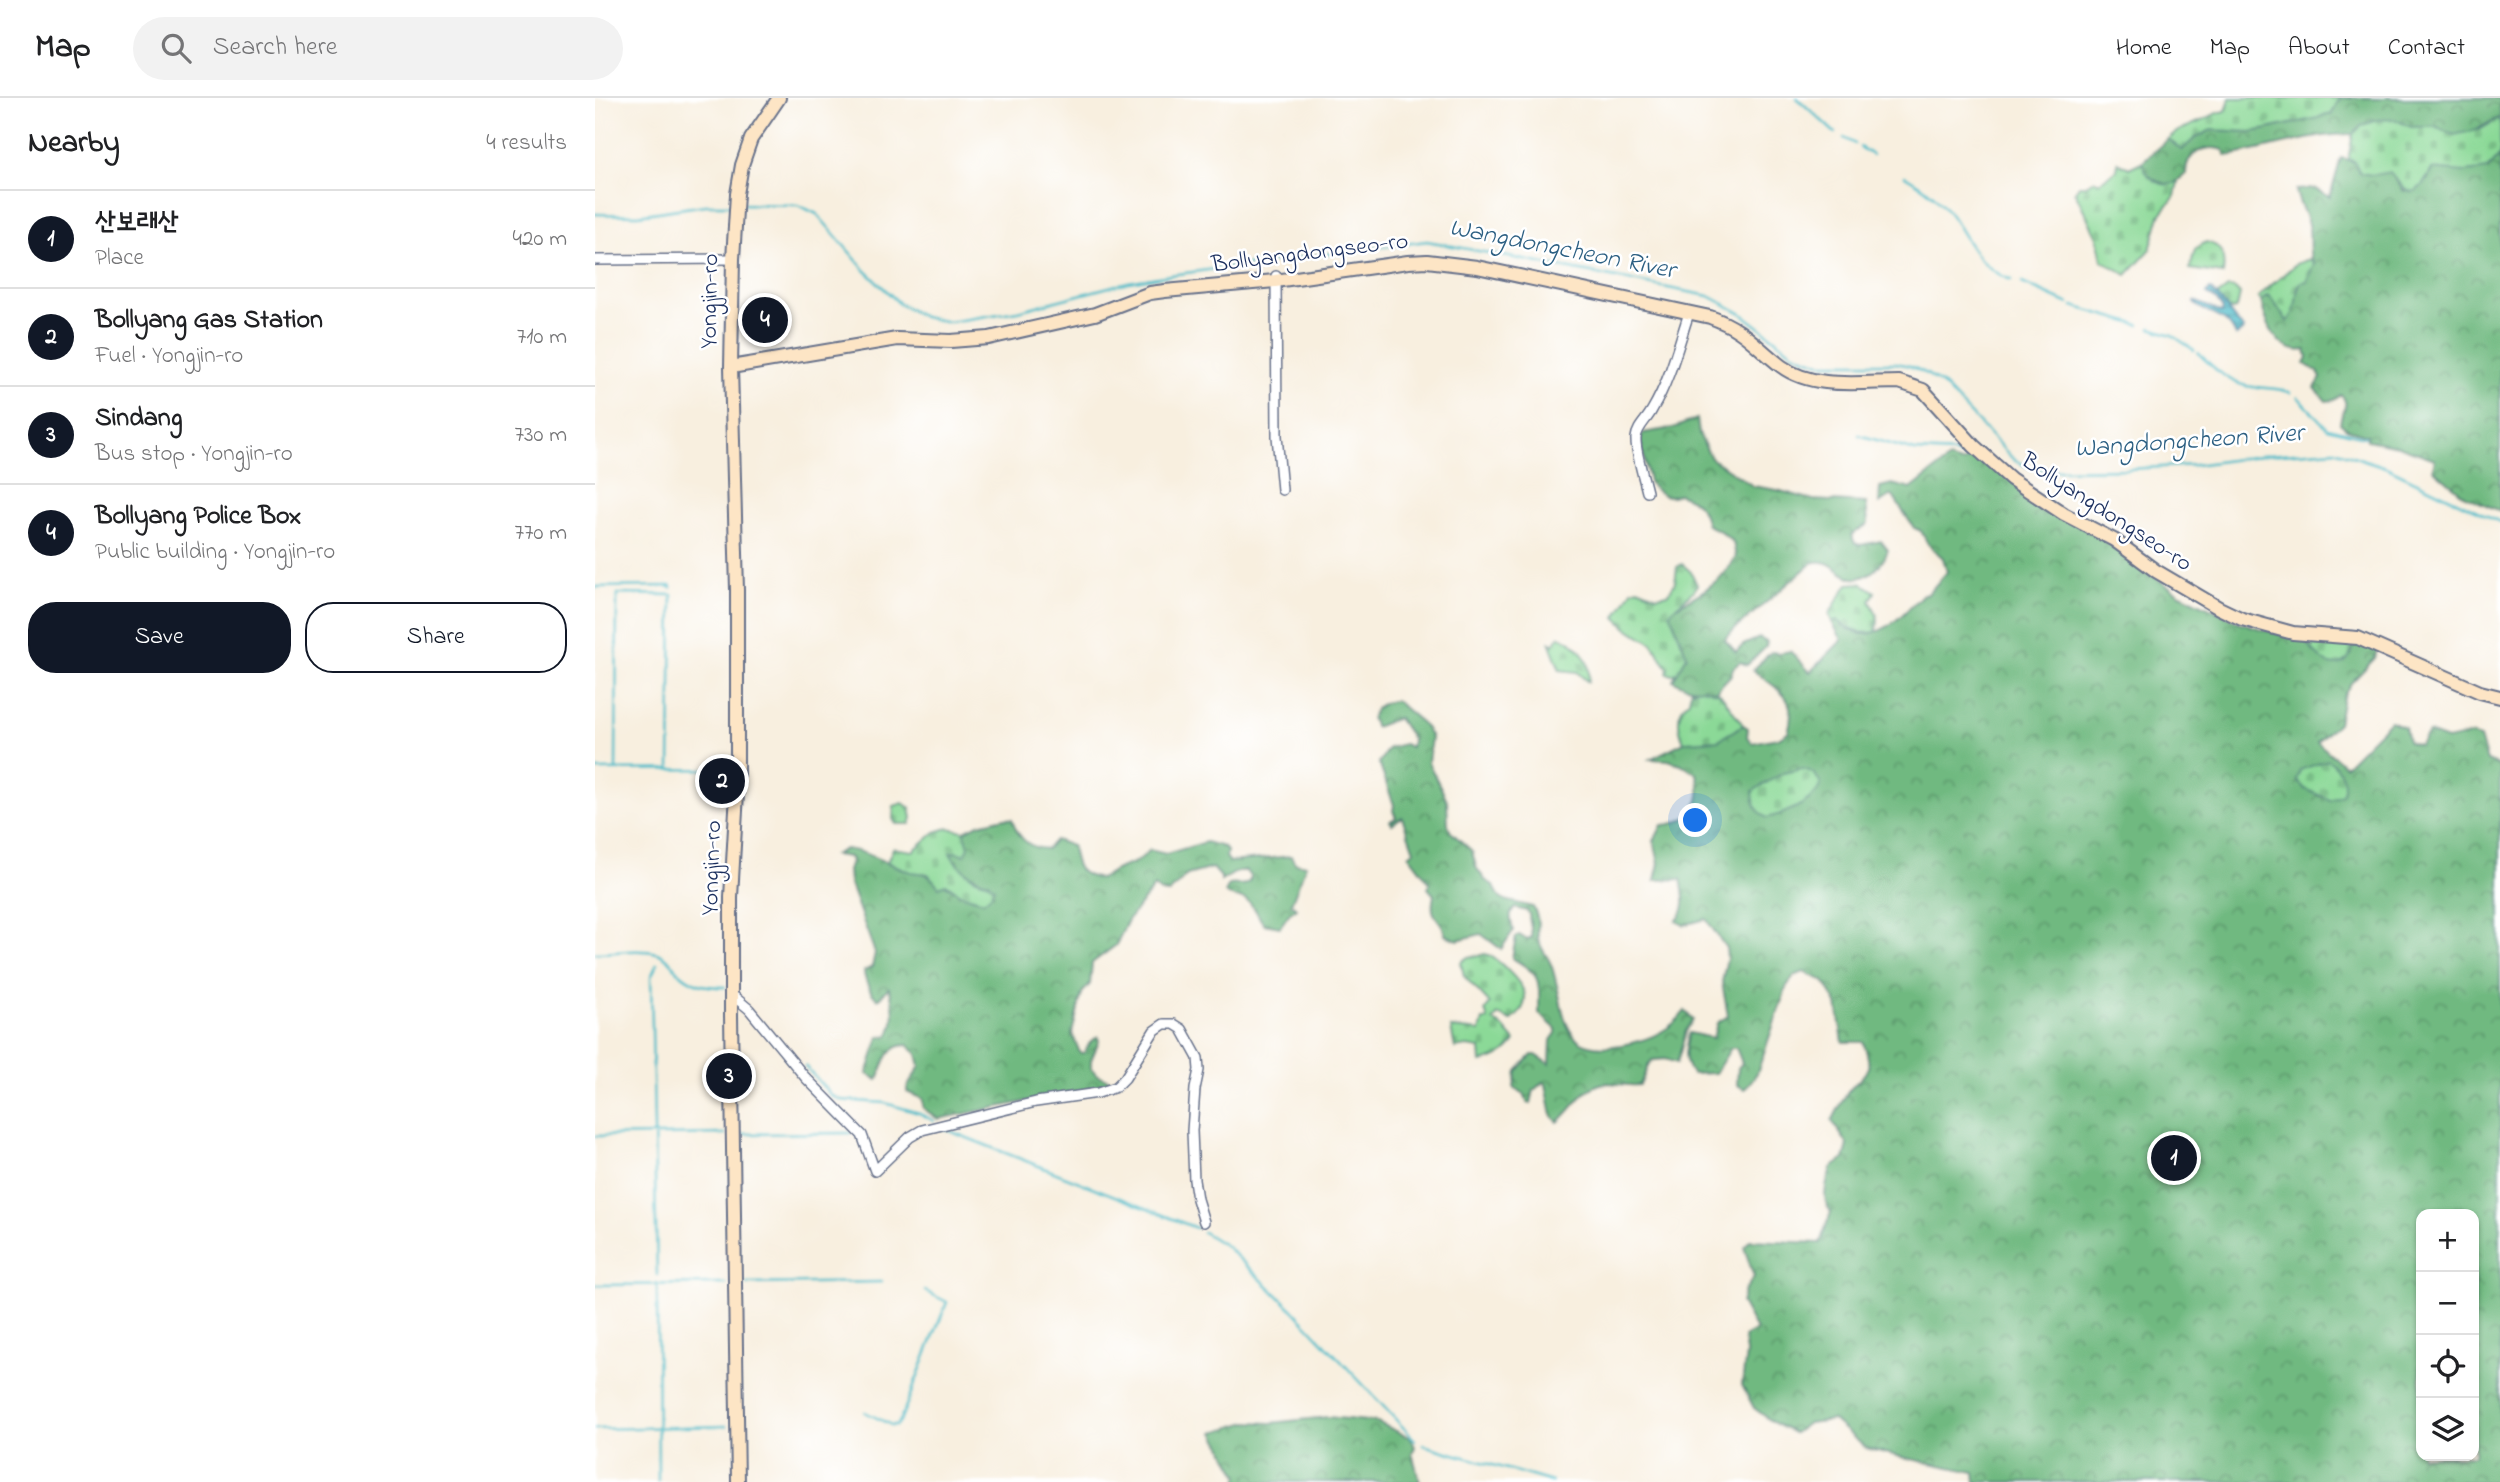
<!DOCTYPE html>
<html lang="en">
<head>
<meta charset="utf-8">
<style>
  :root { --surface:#fff; --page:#f2f2f2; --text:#202124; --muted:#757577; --line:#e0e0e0; --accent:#111827 }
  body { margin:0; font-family:"Indie Flower","Poor Story",sans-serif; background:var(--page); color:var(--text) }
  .controls { position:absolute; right:21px; bottom:21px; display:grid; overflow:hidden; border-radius:14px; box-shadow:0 2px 5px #0004 }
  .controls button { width:63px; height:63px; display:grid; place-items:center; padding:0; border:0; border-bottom:2px solid var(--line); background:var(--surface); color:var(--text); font:35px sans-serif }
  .you { position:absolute; left:1101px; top:723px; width:24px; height:24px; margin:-18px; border:5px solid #fff; border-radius:50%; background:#1a73e8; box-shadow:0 0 0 10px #1a73e833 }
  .badge { display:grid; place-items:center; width:46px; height:46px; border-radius:50%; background:var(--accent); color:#fff; font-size:23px; font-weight:700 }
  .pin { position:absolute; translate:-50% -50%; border:4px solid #fff; box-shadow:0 2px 7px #0006 }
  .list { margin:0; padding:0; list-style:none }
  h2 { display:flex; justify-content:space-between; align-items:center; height:91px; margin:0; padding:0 28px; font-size:30px }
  h2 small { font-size:23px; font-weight:400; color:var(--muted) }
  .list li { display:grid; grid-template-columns:46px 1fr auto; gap:21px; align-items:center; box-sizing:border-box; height:98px; padding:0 28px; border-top:2px solid var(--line) }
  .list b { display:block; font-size:26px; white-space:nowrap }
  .list p { margin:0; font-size:23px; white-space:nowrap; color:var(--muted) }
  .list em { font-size:23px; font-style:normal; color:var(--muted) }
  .actions { display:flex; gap:14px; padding:21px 28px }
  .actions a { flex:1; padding:16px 0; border:2px solid var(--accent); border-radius:28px; text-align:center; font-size:24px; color:var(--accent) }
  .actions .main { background:var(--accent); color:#fff }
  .icon { flex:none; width:38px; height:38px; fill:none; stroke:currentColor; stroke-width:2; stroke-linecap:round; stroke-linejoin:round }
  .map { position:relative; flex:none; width:1905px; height:1384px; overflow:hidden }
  header { display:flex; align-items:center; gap:42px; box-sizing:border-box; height:98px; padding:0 35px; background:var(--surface); border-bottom:2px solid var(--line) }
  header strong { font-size:33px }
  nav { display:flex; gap:38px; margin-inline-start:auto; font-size:24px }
  .search { width:490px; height:63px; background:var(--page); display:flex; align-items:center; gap:18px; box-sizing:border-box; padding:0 24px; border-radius:38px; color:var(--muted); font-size:26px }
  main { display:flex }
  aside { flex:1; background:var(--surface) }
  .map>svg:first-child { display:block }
  .forest { fill:url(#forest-crowns); stroke:#46746f; stroke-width:2; fill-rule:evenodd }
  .cemetery { fill:url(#cemetery-stones); stroke:#53847a; stroke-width:2 }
  .water { fill:url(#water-rules); stroke:#357694; stroke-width:2 }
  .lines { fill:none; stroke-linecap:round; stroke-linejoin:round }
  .stream { stroke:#4fbcc9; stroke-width:2.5 }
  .street-casing { stroke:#68728b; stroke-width:12 }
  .secondary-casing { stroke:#68728b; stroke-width:16 }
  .street { stroke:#fff; stroke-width:9 }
  .secondary { stroke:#fde5c5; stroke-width:12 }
  .labels { text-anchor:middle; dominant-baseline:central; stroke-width:5; stroke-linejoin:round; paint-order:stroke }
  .street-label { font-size:24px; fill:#1b2f5e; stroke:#fff }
  .water-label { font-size:26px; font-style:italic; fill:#2d6083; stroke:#fff }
</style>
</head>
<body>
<header>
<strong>Map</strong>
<div class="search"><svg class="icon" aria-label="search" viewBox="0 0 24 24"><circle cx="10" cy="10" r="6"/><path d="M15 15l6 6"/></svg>Search here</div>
<nav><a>Home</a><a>Map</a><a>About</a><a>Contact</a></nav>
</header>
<main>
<aside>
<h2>Nearby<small>4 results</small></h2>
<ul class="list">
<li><span class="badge">1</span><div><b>산보래산</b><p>Place</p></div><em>420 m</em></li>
<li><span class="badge">2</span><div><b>Bollyang Gas Station</b><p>Fuel · Yongjin-ro</p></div><em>710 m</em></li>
<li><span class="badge">3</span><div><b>Sindang</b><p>Bus stop · Yongjin-ro</p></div><em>730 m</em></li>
<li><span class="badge">4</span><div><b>Bollyang Police Box</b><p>Public building · Yongjin-ro</p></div><em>770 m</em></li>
</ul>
<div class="actions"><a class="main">Save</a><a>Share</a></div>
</aside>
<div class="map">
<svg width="1905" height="1384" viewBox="0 0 1905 1384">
  <defs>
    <pattern id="forest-crowns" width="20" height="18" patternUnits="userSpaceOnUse" patternTransform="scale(1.75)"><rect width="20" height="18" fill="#70b980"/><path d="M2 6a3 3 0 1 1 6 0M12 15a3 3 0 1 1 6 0" fill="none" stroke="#5b976c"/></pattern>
    <pattern id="cemetery-stones" width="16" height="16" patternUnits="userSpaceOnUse" patternTransform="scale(1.75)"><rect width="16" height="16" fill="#8bd997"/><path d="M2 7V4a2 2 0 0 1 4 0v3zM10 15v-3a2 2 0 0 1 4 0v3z" fill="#77bb85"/></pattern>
    <pattern id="water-rules" width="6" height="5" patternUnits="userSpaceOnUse" patternTransform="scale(1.75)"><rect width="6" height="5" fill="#4fbcc9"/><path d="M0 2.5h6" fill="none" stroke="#4199a6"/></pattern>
  </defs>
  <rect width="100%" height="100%" fill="#fff"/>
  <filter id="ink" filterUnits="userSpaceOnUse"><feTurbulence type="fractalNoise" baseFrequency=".0143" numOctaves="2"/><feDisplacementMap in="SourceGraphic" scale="14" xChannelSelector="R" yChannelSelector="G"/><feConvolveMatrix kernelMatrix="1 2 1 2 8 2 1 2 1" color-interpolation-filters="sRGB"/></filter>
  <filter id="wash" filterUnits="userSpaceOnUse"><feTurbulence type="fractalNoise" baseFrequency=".00686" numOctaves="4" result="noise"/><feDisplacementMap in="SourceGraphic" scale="28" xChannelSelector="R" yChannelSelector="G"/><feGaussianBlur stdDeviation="1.57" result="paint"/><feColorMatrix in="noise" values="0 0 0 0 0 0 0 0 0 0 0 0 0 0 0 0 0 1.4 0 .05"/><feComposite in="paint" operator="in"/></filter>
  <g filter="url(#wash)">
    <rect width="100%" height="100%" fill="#f8efdf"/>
    <path class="forest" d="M1745,0H1905V20C1890,24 1877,40 1859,37C1853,36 1846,30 1839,29C1831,28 1819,32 1812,28C1793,18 1775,20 1758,36C1714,36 1674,52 1631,58L1629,52C1611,46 1590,55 1591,76L1577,87C1563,85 1549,80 1548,63L1573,41L1587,52L1600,40L1616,32L1658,34L1723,20L1731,16L1736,17Z
      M1905,57V413L1870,398L1838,371L1840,361L1803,348L1772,342V337L1752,331L1745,325C1746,312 1756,307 1746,297L1739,302L1731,303L1720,290L1726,280L1723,274L1710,266L1713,259L1711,252C1683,257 1671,226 1666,203L1672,198L1676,200L1692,223L1705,185L1719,165C1712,157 1716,142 1714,131C1712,117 1703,106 1701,92L1720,91L1735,99L1746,60L1795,74L1809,93L1832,82L1837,71H1893Z
      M1102,321L1104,336L1116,360L1158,388L1182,392L1218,402L1271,405L1273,426L1256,437L1260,445L1265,447L1286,443L1293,452C1290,461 1284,469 1277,474C1248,495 1243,456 1217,465L1132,538L1130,542L1141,554L1148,547L1164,540L1172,544L1171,549L1152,567L1145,564L1138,570L1136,577L1121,593C1100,589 1097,594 1078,582L1092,558L1075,515L1078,510C1103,497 1126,485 1141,459L1138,444L1125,433L1112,427C1107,407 1103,403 1083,396C1071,402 1061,394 1054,384L1045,339L1048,335L1078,330Z
      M1376,360L1386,361L1530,456L1556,477L1586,496L1644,524L1713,545L1719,554L1756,557L1759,546H1767L1782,551L1780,560L1756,585L1748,599L1743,625L1722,644L1750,668L1795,623L1810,629L1813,644L1824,647L1833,635L1852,642L1875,637L1885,640L1892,663L1905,668V1384H1380L1379,1374L1306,1359L1271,1350L1238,1322L1213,1325L1199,1335L1179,1325L1159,1310L1147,1287L1151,1255L1149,1239L1161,1232L1146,1205L1150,1192L1159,1179L1149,1149L1155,1142L1225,1145L1236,1114C1225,1101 1232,1085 1236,1070L1249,1061L1253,1047L1237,1023C1242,1014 1246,1005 1251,997C1267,973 1282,979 1268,944H1248L1242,906L1229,883L1209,874L1199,878L1192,888L1162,975L1150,991L1142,987L1143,970L1147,965L1141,950H1136L1120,975L1097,976C1087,962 1090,951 1094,935L1118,940L1122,925L1133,918L1127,884L1132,860L1131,850L1111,821L1089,827L1081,823C1093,812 1089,796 1086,781L1060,782L1064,765L1059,743L1067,727C1097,725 1110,705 1102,676L1086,666L1073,662L1055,661L1089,644L1123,642L1148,627L1153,630L1152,639L1157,645L1183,640L1193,634C1204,598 1182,592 1158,572L1176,554L1185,555L1195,553L1215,574L1247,542L1237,524L1242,522C1250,528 1258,535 1267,536C1291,538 1313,511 1328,496L1332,497L1352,474L1348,460L1333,446L1326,433L1319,430L1297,397L1284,406L1285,389L1297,386L1316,391L1354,361L1366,365ZM1826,1116H1879V1358H1826Z
      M801,603L827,625L836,639L833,664L852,702L853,726L856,734L877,753L881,769L890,782L898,787L906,801L938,809C946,823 941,827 943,840C945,851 954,859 957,869C972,916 963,961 1031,946C1053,942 1076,932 1090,913L1098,921L1091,933L1082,965L1070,961L1058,962L1053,968L1045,987C1034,988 1023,985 1011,985C989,987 979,1011 963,1024L957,1018L951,986L948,984L939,992L936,1005L932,1004L929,996L919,989L922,973L937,957H941L955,966L956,942L961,935V931L944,915C944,883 948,877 917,860L921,839L924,837L931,841L936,840C938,832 934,825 934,816L932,813L920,810C912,817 917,824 918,833L906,851L886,836L863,842L850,837C848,818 833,824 839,797L833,790L835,785L814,757L819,753L807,719L797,726L795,723L801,720L798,713L799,707L784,665L793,650L809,646L816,649L817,641L803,620L780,629L776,621C780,608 787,604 801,603Z
      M409,720L417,721C423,739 432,750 452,751L460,742L477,748C480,768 482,777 505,781L520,772L543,763L555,752L571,756L611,744L629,749L632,753L631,759L635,764L696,758L700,765L711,767L696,806L702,810L694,816L685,829L669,826C661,817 663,811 652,803C645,798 638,801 630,795L634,787C643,785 651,791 656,780L651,773H643L626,783V779L618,770L592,777L574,795L566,794L559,789L533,822L521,847L497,865L495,886L487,895L477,935L485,955H489L496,943L503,939L504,943L496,962V970L502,977L514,982L513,986L505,989L343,1021L328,1010V1001L312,994V990L325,968L322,956L313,947C292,947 289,965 283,982L272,976L284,939L293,938C302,923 299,906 294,890L283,901C276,897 269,881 269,873L277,869L280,855L254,784L253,772L256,763L254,759L239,757L250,751C272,753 292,766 313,773C320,775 329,774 335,778C352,788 369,799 389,803L393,784C377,780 363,769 354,755L362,754L370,756L373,749L369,733L384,726Z
      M733,1319L782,1324L816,1340L820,1349L817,1355L825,1384H641L644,1378L619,1334L653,1324L676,1325Z"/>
    <path class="cemetery" d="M1635,0H1745L1736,17L1731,16L1723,20L1658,34L1616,32L1600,40L1587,52L1573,41C1583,31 1591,30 1604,24C1614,20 1619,14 1631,13Z
      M1905,20V57L1893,71L1870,74L1837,71C1821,103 1813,98 1795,74L1778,77L1765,75L1759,63L1753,62L1758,36L1766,28L1781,22L1799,21L1816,29H1840L1859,37L1886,31Z
      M1548,63C1549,81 1569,92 1583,83L1580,98L1565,117L1555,152L1532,177L1507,162L1502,139L1480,94L1484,87H1491L1499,82L1504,84L1522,72L1523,64L1534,70Z
      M1611,144C1628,147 1630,160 1628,176L1595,171L1600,151Z
      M1715,161L1719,165L1712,183L1704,185C1700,198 1703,214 1692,223L1676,200L1672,198L1666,203L1663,199L1701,166Z
      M1633,190L1640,191L1645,196L1642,210L1638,212L1633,211L1622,198Z
      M1087,466L1096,474L1102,487C1095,500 1081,505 1075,515L1092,558L1082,575L1077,577L1072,575L1073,570L1057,545L1032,530L1021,519L1037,492L1043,490L1062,498L1073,496L1080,485L1082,469Z
      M1267,485L1280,494L1275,503C1282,515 1285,520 1281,534C1264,537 1256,532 1242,522L1237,524L1234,516L1253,486Z
      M965,538C983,546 998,562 993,584L982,574L965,572L954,543L958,547Z
      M1726,543L1759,546C1751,580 1726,567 1713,545Z
      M1107,590L1125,595L1148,627L1123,642L1089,644C1083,630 1080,613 1094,603L1096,592Z
      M1733,662C1745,670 1753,684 1747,697L1735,702L1710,691L1702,682L1705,672Z
      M1207,671C1217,673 1222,677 1226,687C1217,705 1191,715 1172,720C1162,714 1158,705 1158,693L1188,675Z
      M308,705L315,710L317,720L315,726H301L298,721L299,708Z
      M353,730L369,733L374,749L370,757L362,754L355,755C360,765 373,778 384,782C391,784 394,784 399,790L396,797L389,803L365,796L351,786L344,789L333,776L316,774L292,764L298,750L318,753L340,734Z
      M890,856C901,858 925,883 929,894C933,906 925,916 916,923L903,917L898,923L908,929L920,943C913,954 899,962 886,964L885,950L872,948L860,950L856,930L885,933L888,922H893L890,913L895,906L869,878L866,864L873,859Z"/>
    <path class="water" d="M1615,191C1630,203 1637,222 1649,231L1641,238C1632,216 1617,219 1600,206V203L1627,215L1628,211L1621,201L1612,196Z"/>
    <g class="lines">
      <path class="stream" d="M1202,0L1240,35
        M1249,40L1260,46
        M1265,49L1277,57
        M1310,78C1323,86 1336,93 1346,105C1373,134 1374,165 1416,182
        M146,106L203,107L222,116L269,171L305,206L328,219L354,224L423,213L533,184L575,177L832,143L1114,198L1146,215L1198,255L1211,260L1226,265H1301L1315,268L1332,276L1349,288L1419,362L1436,370L1460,372L1533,371L1600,367L1671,357L1740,352L1793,370L1905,424
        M0,116L43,117L110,107H139
        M1427,185L1474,206
        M1478,208L1544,227
        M1556,230L1577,237L1599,252
        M1603,255C1617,268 1631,283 1651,288C1665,291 1682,288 1696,295
        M1703,299L1732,330L1770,339
        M1264,337L1320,353L1360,355L1373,360
        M0,489L76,488V490
        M21,671L22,496L77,497L75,671
        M0,672L132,671
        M0,855C19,855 44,850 62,855C72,858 77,866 83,873C97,887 111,889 130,889
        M62,866L56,879L62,1177
        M210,968L236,997L246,1002L290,1005L324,1015L339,1023
        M347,1030L601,1130
        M147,1036L256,1035
        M0,1038L130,1036
        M608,1134L631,1148L698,1212L820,1342
        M62,1185L63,1384
        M152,1186L286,1184
        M0,1187L131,1186
        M270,1314L296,1327H302L305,1323L352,1204L330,1193
        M0,1331L131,1328
        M828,1347L957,1384"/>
    </g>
  </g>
  <g filter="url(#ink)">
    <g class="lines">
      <g class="street-casing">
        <path id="street" d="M0,162L138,161
          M681,178L682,338L687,392
          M1052,394C1049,381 1040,352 1041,340C1042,329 1052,322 1057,312C1075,282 1083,248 1094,215
          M136,896L154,911L210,979L267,1037L280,1073L315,1039L327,1032L441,1004L503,995L521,989L530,980L559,933L569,926H579L587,931L603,960L604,972L600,991L597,1033L599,1082L602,1101L609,1124"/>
      </g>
      <g class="secondary-casing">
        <path id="secondary" d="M136,269L302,241L356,243L394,240L500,216L555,195L570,193L680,183L813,164L832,163L882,169L1115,219C1149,231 1159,247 1186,268C1218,292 1266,284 1304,284L1328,292L1379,348L1416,381L1469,416L1519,442L1561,473L1624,510L1647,521L1698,535L1763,540L1885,594L1905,599
          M143,1384L136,917V799L142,695V492L136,269L138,161L142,96L147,67L156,41L184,0"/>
      </g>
      <use href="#street" class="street"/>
      <use href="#secondary" class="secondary"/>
    </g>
  </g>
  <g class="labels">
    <g class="street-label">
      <text transform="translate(715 156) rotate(-7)">Bollyangdongseo-ro</text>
      <text transform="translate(116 203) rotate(-89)">Yongjin-ro</text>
      <text transform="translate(1511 415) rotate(33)">Bollyangdongseo-ro</text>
      <text transform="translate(118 770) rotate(-88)">Yongjin-ro</text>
    </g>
    <g class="water-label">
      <text transform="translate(967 152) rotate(11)">Wangdongcheon River</text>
      <text transform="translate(1594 344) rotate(-4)">Wangdongcheon River</text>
    </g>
  </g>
</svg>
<div class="controls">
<button>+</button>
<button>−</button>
<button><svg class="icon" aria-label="locate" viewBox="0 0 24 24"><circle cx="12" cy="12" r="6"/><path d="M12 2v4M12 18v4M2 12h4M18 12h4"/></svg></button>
<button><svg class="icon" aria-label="layers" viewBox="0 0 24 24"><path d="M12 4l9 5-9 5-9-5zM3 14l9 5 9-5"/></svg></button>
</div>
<div class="you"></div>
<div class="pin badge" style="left:1579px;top:1060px">1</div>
<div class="pin badge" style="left:127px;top:683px">2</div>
<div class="pin badge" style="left:134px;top:978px">3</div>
<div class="pin badge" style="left:170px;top:222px">4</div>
</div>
</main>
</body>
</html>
